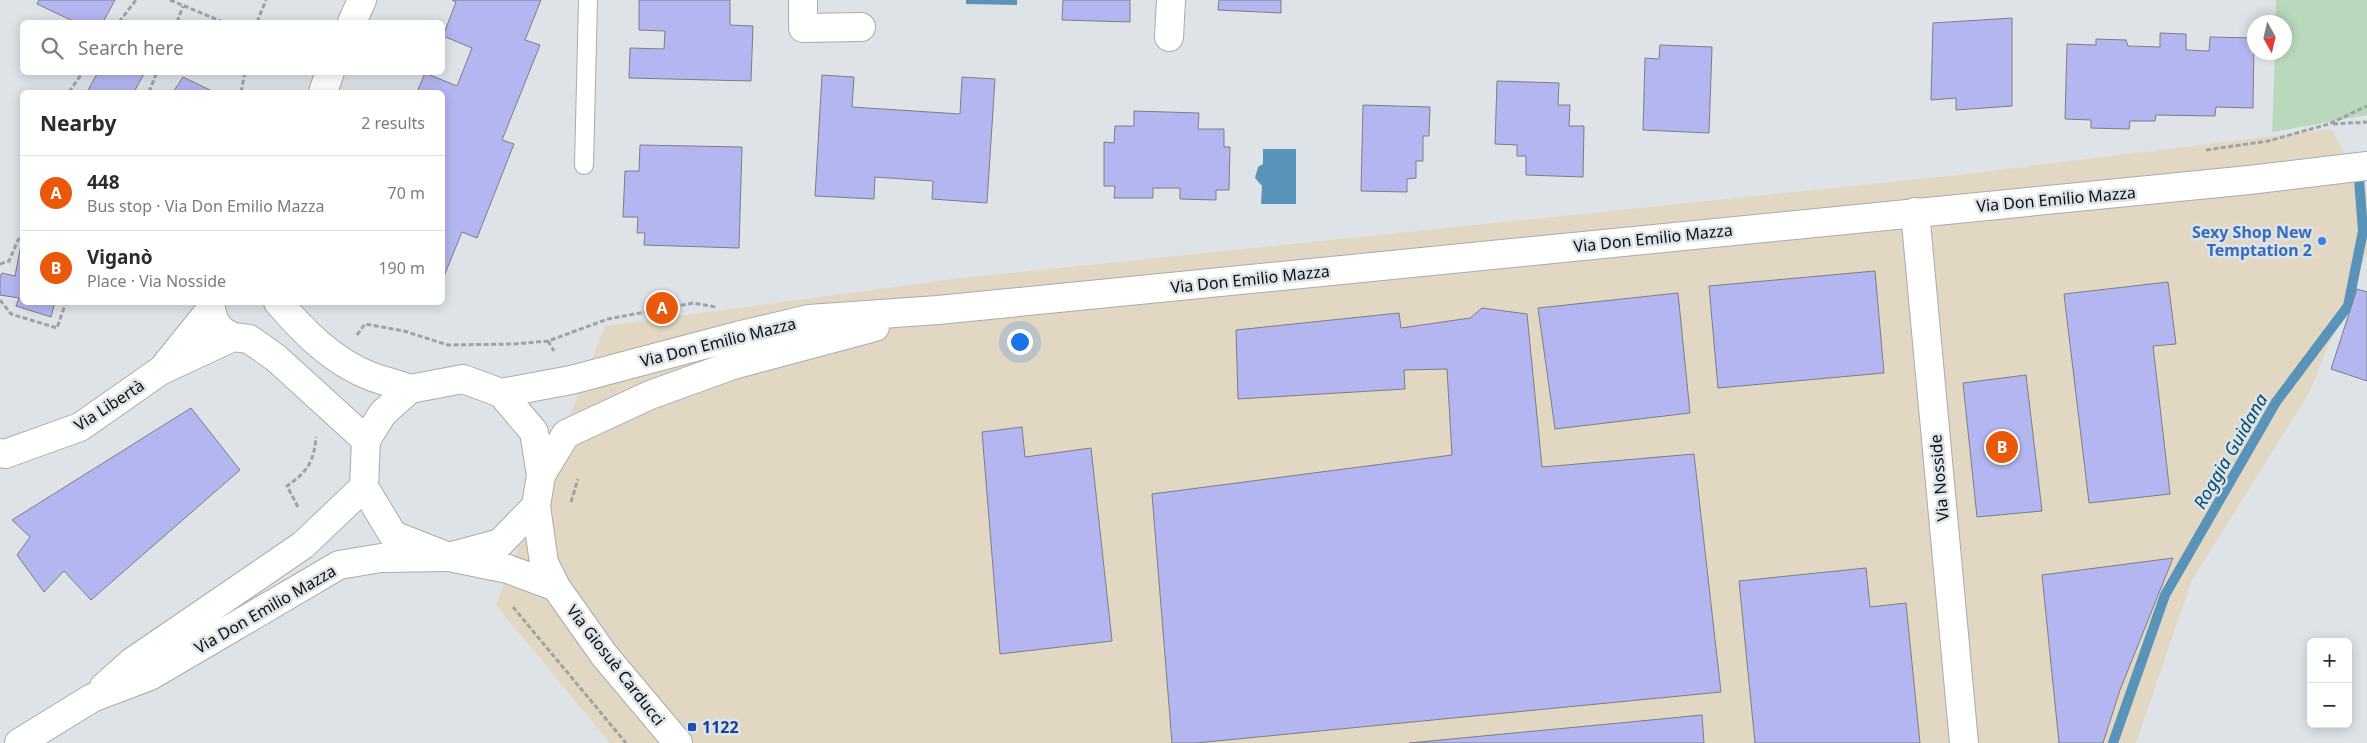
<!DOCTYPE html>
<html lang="en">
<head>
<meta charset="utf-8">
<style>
  :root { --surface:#fff; --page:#f2f2f3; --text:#2b2b33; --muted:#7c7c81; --line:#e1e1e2; --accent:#ea580c }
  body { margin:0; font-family:"Noto Sans",sans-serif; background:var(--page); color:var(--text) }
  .controls { position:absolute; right:15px; bottom:15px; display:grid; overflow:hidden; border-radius:8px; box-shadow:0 2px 12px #0003 }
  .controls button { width:45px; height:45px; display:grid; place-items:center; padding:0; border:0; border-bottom:1px solid var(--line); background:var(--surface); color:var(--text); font:25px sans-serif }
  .compass { position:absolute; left:2247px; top:15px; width:45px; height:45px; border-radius:50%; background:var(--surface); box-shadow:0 2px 12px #0003; rotate:172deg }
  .you { position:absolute; left:1019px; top:341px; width:18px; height:18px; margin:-12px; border:4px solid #fff; border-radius:50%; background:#1a73e8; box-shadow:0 0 0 8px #1a73e833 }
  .badge { display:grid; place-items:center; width:32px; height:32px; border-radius:50%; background:var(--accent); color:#fff; font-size:16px; font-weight:700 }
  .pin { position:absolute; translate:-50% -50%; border:2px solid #fff; box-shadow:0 1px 5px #0006 }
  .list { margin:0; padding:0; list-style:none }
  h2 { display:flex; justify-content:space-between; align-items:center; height:65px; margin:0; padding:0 20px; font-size:21px }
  h2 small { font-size:16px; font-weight:400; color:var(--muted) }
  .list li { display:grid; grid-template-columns:32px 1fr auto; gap:15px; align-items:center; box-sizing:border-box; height:75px; padding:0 20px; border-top:1px solid var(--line) }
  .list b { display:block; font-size:19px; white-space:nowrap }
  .list p { margin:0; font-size:16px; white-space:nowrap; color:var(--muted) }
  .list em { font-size:16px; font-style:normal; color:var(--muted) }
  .icon { flex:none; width:28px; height:28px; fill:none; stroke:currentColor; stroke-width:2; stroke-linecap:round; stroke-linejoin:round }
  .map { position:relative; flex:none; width:2367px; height:743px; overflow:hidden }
  .search { position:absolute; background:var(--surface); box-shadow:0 2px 12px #0003; left:20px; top:20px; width:425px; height:55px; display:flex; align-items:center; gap:12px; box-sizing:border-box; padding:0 18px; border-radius:8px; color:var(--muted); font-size:19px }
  .panel { position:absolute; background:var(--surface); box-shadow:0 2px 12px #0003; left:20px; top:90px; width:425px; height:215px; border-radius:8px }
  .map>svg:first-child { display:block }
  .industrial { fill:#e1d7c2 }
  .green { fill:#bad8bb }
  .water { fill:#5993b9 }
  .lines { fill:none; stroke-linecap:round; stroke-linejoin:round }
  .stream { stroke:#5993b9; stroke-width:10 }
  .building { fill:#b3b6f0; stroke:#7d7e82 }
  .service-casing { stroke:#a7acaf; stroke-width:20 }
  .minor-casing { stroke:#a7acaf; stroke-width:30 }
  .tertiary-casing { stroke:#a7acaf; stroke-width:30 }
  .path { stroke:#9ea2a5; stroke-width:3; stroke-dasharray:5 2.5; stroke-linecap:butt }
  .service { stroke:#fff; stroke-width:18 }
  .minor { stroke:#fff; stroke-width:28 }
  .tertiary { stroke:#fff; stroke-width:28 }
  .shop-dot { fill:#3f7fe0; stroke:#dee3e7; stroke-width:2 }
  .transit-dot { fill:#1a4fb4; stroke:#dee3e7; stroke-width:2 }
  .labels { text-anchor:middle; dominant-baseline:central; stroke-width:5; stroke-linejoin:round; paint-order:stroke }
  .street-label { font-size:16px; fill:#0d0e10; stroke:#dee3e7 }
  .shop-label { font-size:16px; font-weight:bold; fill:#366cbe; stroke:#dee3e7; text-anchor:end }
  .transit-label { font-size:16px; font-weight:bold; fill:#164399; stroke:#dee3e7; text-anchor:start }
  .water-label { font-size:18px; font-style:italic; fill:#004d72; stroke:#dee3e7 }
</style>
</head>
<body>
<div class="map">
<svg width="2367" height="743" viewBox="0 0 2367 743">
  <rect width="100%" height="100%" fill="#dee3e7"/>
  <path class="industrial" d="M2331,129L2367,194V252L2309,393L2192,580L2136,743H610L496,605L605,326L954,279L1958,175Z"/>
  <path class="green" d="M2276,0H2367V115L2272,132L2275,53L2284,52V22H2276Z"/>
  <path class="water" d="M966,0H1017V5L966,4Z
    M1263,149H1296V204H1261L1262,186L1255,178L1258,167L1263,164Z"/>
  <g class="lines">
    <path class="stream" d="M2113,743L2165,595L2276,402L2348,306L2363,231L2359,179"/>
  </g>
  <path class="building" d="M39,0H115L103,22H75L37,4Z
    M452,0H541L525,40L540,45L502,140L514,144L477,238L462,232L442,281V92H417L425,73L457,86L472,48L443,36L456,2Z
    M639,0H730V25L753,26L751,81L629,78L630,48L664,49L665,31L639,30Z
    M1063,0H1130V22L1062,20Z
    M1219,0H1281V13L1218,10Z
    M2012,18V106L1956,110V98L1931,100L1933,23Z
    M2160,33L2186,34V50L2209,51L2210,37L2254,38L2253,108L2216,107L2215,116L2156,115L2155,121H2130L2129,129L2091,128V120L2065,119L2067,44L2096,45V39L2126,40L2128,46L2160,47Z
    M1660,45L1712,47L1709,133L1643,130L1645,58L1659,59Z
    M98,72H145L134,92H87Z
    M822,75L854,77L852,107L960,114L962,77L995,79L987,203L932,199L933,181L875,177L874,199L815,196Z
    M183,77L214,92H173Z
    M1497,81L1559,83L1558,105H1570L1569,126H1584L1583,177L1526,175V156H1517V145L1495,144Z
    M1363,105L1430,107L1429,136H1423V161H1416V178L1407,179V192L1361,191Z
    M1134,111L1199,113L1198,129H1224V147H1230L1229,190H1216V200L1180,199V188H1153V198H1114L1115,186H1104V142L1114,143L1115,126H1134Z
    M640,145L742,147L739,248L644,245L645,233H637L638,217H623L625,171H639Z
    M21,245L22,302H55L51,317L16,306L19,298L0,295V277L2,273L15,276Z
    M1875,271L1884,373L1718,388L1709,286Z
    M2168,282L2176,344L2153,346L2170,494L2089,503L2064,294Z
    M2357,289L2367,292V381L2331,369Z
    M1678,293L1690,413L1555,429L1538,308Z
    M1482,308L1527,314L1542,467L1694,454L1721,692L1196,743H1172L1152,494L1452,455L1447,369L1404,370L1405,389L1238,399L1236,330L1399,313L1401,328L1470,318Z
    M2026,375L2042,511L1977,517L1963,383Z
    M191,408L240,470L91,600L64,571L44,592L17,555L30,537L12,520Z
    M1022,427L1025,457L1091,448L1112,641L1000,654L982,432Z
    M2173,558L2120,690L2103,743H2059L2042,575Z
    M1866,568L1870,607L1906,603L1920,743H1755L1739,581Z
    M1702,715L1704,743H1409L1630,722Z"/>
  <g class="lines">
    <g class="service-casing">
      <path id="service" d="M584,165L588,0"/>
    </g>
    <g class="minor-casing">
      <path id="minor" d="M803,0V28L861,27
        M352,22L362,0
        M1169,37L1171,0
        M323,92L330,72
        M1915,212L1964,743
        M211,302V309L214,321L222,331L233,337L249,339L276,358L366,440
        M278,302C304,332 332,361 370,376C383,381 397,384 410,389
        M165,366L211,309
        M0,453L5,454L80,427L160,371L233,337
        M536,506L544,563L556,587L604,655L678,743
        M449,557L508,569L556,587"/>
    </g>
    <g class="tertiary-casing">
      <path id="tertiary" d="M501,393L571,380L737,336L809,319L938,310L2249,180L2367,166
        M541,475L566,434L650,395L733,365L875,327
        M104,687L132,662L303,545L364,487
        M19,743L92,698L150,676L339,565L381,558L449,557L500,543L536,506L541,475L534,432L501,393L463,379L410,389L383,413L366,440L364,487L393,535L449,557"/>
    </g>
    <path class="path" d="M170,0L223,22
      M119,22L136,0
      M177,22L183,6
      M257,22L266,0
      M69,92L83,72
      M149,92L157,72
      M241,92L245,72
      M2333,124L2367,122
      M2206,150L2268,141L2329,124L2367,106
      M0,264L9,261L18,240L22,237
      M0,300L11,314L57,328L66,302
      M357,335L365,324L404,331L448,345L513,344L548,341L608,319L693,303L716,307
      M548,341L554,351
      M571,502L578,479
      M298,507L287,486C307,472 314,462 316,437
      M513,607L626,743"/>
    <use href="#service" class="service"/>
    <use href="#minor" class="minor"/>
    <use href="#tertiary" class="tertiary"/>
  </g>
  <circle class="shop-dot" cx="2322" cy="241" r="5"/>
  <rect class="transit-dot" x="687" y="722" width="10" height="10" rx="2.5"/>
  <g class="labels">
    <g class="street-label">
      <text transform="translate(2056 199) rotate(-5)">Via Don Emilio Mazza</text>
      <text transform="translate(1653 238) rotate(-6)">Via Don Emilio Mazza</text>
      <text transform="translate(1250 279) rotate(-6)">Via Don Emilio Mazza</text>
      <text transform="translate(718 342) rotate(-14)">Via Don Emilio Mazza</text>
      <text transform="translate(109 405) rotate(-33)">Via Libertà</text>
      <text transform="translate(1939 478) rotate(-95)">Via Nosside</text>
      <text transform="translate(265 609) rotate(-30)">Via Don Emilio Mazza</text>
      <text transform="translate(616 665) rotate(52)">Via Giosuè Carducci</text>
    </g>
    <g class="shop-label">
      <text x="2312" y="232">Sexy Shop New<tspan x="2312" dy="18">Temptation 2</tspan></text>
    </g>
    <g class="transit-label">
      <text x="702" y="727">1122</text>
    </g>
    <g class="water-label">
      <text transform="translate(2230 451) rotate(-60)">Roggia Guidana</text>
    </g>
  </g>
</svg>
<div class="controls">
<button>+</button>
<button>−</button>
</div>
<svg class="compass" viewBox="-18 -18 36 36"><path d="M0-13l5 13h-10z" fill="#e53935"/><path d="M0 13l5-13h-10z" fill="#7c7c81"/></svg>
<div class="you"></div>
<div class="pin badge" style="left:662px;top:308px">A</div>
<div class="pin badge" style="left:2002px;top:447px">B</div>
<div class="search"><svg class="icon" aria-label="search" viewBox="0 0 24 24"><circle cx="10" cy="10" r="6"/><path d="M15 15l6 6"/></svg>Search here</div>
<section class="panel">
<h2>Nearby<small>2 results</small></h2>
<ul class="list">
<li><span class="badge">A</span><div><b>448</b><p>Bus stop · Via Don Emilio Mazza</p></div><em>70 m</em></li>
<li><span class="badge">B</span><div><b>Viganò</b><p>Place · Via Nosside</p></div><em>190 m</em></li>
</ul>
</section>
</div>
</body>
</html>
